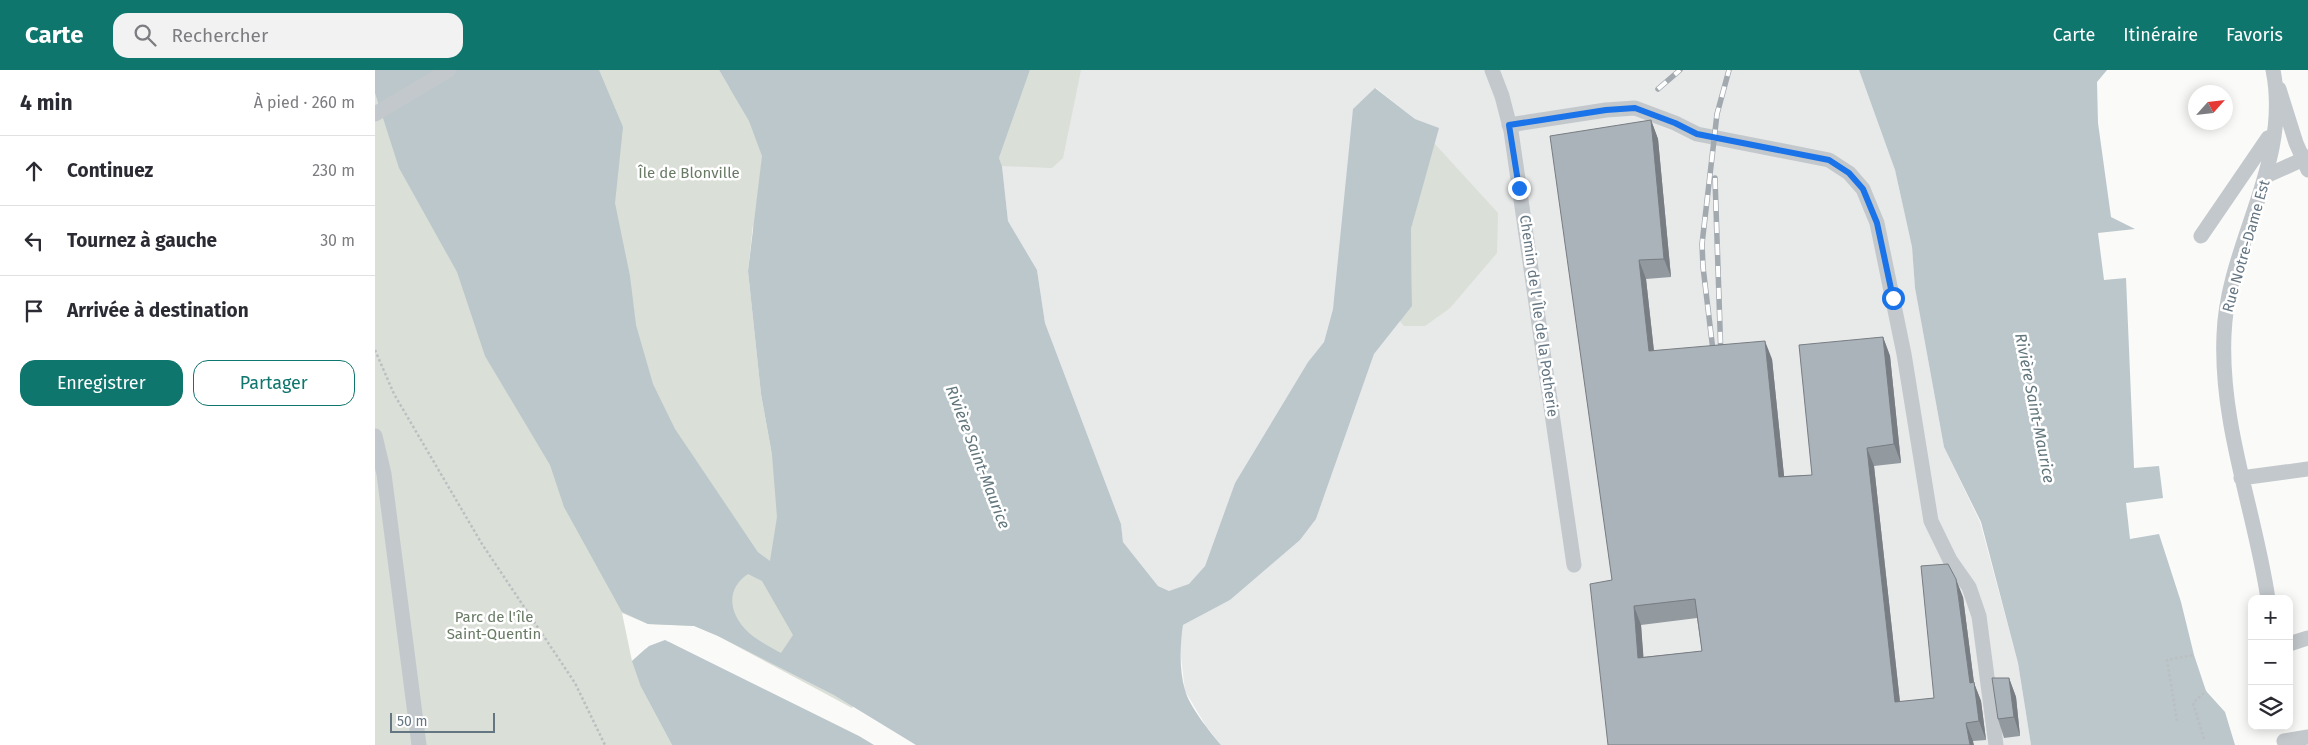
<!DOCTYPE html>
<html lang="fr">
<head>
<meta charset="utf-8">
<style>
  :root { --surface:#fff; --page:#f2f2f3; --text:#2b2b33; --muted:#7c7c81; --line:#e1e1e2; --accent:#0f766e }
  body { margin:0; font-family:"Fira Sans",sans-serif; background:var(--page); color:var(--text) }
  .controls { position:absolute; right:15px; bottom:15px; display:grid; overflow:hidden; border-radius:10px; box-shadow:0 2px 12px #0003 }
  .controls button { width:45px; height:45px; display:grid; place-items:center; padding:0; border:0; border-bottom:1px solid var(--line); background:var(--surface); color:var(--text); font:25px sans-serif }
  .compass { position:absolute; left:1813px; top:15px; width:45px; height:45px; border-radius:50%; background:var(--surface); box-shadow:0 2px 12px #0003; rotate:63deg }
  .scale { position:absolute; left:15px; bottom:12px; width:105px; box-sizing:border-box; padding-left:5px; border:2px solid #657683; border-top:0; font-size:14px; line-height:18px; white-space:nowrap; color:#657683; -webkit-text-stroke:4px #fff; paint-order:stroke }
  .stop { position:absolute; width:15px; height:15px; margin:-11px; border:4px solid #1a73e8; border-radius:50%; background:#fff }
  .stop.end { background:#1a73e8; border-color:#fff; box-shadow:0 1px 5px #0008 }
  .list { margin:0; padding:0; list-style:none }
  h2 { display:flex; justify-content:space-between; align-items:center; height:65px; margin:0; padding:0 20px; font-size:21px }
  h2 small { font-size:16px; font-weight:400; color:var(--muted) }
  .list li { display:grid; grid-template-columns:32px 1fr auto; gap:15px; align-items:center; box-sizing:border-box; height:70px; padding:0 20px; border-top:1px solid var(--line) }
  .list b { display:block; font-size:19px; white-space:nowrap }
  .list em { font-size:16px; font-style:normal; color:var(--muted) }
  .actions { display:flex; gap:10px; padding:15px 20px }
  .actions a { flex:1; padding:11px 0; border:1px solid var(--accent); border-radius:15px; text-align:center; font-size:18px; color:var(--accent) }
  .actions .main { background:var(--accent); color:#fff }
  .icon { flex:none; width:28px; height:28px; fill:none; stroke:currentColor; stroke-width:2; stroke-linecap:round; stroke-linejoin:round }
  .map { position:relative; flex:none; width:1933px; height:675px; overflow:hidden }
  header { display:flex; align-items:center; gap:30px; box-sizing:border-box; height:70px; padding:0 25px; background:var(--accent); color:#fff }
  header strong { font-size:24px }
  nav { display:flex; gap:28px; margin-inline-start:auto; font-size:18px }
  .search { width:350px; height:45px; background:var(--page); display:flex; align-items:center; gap:12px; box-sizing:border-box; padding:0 18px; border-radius:15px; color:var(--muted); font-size:19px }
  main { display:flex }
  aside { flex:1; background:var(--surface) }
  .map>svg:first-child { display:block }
  .built { fill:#e8e9e9 }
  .green { fill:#dadfd7; fill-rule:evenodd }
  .water { fill:#bbc7cb; fill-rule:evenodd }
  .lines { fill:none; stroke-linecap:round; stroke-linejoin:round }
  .path { stroke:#bbbfc2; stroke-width:2.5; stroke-dasharray:2.5 2.5; stroke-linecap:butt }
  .minor { stroke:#c3c8cc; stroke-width:15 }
  .rail-casing { stroke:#a2aab0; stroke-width:5.5 }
  .rail { stroke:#fff; stroke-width:4; stroke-dasharray:11; stroke-linecap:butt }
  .wall { fill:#929a9f; fill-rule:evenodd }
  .shaded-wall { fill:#777d82 }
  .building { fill:#aab3b9; stroke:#777d82; fill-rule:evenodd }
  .route { stroke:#1a73e8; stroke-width:6 }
  .labels { text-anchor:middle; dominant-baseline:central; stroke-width:5; stroke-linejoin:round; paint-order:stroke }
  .park-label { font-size:15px; fill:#687a64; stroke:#fff }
  .street-label { font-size:15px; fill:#657683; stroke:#fff }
  .water-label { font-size:16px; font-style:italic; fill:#60757c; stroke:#fff }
</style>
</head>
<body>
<header>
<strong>Carte</strong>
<div class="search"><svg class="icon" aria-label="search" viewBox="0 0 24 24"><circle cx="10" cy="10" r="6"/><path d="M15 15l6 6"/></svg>Rechercher</div>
<nav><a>Carte</a><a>Itinéraire</a><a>Favoris</a></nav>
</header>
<main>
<aside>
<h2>4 min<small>À pied · 260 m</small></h2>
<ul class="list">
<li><svg class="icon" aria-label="ahead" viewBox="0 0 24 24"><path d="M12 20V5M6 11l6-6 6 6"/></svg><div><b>Continuez</b></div><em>230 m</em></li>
<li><svg class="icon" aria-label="left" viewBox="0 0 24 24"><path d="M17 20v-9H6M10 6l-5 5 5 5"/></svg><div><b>Tournez à gauche</b></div><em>30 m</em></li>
<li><svg class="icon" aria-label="arrive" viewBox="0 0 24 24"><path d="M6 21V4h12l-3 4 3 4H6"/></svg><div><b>Arrivée à destination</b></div></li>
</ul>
<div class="actions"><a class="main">Enregistrer</a><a>Partager</a></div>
</aside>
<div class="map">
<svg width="1933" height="675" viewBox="0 0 1933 675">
  <rect width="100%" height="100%" fill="#fafaf8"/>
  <path class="built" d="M655,0H1484L1520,100L1537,177L1540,218L1569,377L1605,452L1643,593L1656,675H846L831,656L810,621L805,578L808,555L855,530L925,470L941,449L999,284L1037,236L1036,159L1063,58L1040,49L1001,18L958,239L949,272L933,292L860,413L830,496L814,515L794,521L783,516L748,472L746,454L670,253L662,200L633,151L627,96L624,88Z"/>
  <path class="green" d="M0,0H344L354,17L394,42L484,628L477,638L343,566L320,556L273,554L247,543L257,591L270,579L294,572L458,655L266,617L297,675H0ZM378,155L399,408L397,385L386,324L373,201ZM319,388L383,482L393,490L376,489Z
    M655,0H706L688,88L677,98L627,96L624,88Z
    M1059,73L1123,143L1122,183L1075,238L1050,256H1029L1024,250L1037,236L1036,159Z"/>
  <path class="water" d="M0,0H224L248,57L240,133L255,206L261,255L278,314L300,359L383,482L395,491L402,447L397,385L386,324L373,201L387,86L374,51L344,0H655L624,88L627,96L633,151L662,200L670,253L746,454L748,472L783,516L794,521L814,514L830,496L860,413L933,292L949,272L958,239L978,39L1000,18L1040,49L1064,58L1036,159L1037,236L999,284L941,449L925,470L855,530L808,555C805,576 804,599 810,620C814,636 835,662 846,675H541L459,625L343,566L319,556L273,554L247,542L189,437L175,395L110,286L82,202L24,98L0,23ZM373,504L387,511L418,565L406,583C395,577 378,568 370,559C353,540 352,518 373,504Z
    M1484,0H1732L1722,12L1723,53L1736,147L1760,159L1723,163L1729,210L1751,208L1759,398L1784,396L1788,428L1751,433L1755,469L1784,464L1806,532L1819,585L1831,621L1850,642L1860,675H1656L1643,593L1606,452L1569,377L1540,218L1537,177L1520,100Z
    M290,570L484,666L499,675H297L266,617L257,591L274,576Z"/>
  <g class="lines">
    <path class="path" d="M0,280L19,324L107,474L200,613L230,675
      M1802,651L1792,590L1819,585
      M1829,669L1818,633L1831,621"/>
    <path class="minor" d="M1117,0L1127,26L1136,61L1199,495
      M1904,19L1921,73L1933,100
      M0,44L74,0
      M1134,55L1231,40L1260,38L1300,53L1322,64L1454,90L1474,103L1488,119L1502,153L1529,284L1556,451L1575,490L1594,517L1604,546L1621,675
      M1891,106L1933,87
      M1826,166L1893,68L1898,66
      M0,366L9,404L44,675
      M1866,408L1933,399
      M1893,529C1880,441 1845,355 1849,265C1852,174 1917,93 1898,0
      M1914,574L1933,568
      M1909,671L1933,667"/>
    <g class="rail-casing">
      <path id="rail" d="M1283,19L1305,0
        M1340,108L1346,288
        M1339,289L1328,197L1327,174L1342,44L1354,0"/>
    </g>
    <use href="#rail" class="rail"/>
  </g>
  <path class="wall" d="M1276,50L1283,69L1296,207L1271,209L1279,281L1397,289L1409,406L1437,405L1508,267L1515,286L1526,393L1499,396L1525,632L1559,628L1588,527L1599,613L1606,631L1611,670L1598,671L1233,675L1237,510ZM1322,548L1327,581L1268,587L1266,555Z
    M1634,608L1641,627L1645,666L1629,668L1623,649Z"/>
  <path class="shaded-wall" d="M1276,50L1283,69L1296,207L1289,189Z
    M1264,190L1271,209L1281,300L1274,281Z
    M1508,267L1515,286L1526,393L1519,374Z
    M1390,271L1397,289L1411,425L1404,407Z
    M1492,378L1499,396L1527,651L1520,632Z
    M1581,509L1588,527L1599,613L1606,631L1611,670L1604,651L1595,613Z
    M1259,536L1266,555L1270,606L1263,588Z
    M1634,608L1641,627L1645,666L1639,647Z
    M1591,653L1598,671L1599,675H1595Z"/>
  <path class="building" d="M1276,50L1289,189L1264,190L1274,281L1390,271L1404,407L1437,405L1424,275L1508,267L1519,374L1492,378L1520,632L1559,628L1546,496L1573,494L1581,509L1595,613L1599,612L1604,651L1591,653L1595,675H1233L1215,514L1237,510L1175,66ZM1320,529L1327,581L1263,588L1259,536Z
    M1617,608H1634L1639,647L1623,649Z"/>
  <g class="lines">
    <path class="route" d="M1144,118L1134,55L1231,40L1260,38L1300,53L1322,64L1454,90L1474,103L1488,119L1502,153L1518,228"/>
  </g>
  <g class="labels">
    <g class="park-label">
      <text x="314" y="103">Île de Blonville</text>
      <text x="119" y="547">Parc de l'île<tspan x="119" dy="17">Saint-Quentin</tspan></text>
    </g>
    <g class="street-label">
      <text transform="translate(1871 176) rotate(-74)">Rue Notre-Dame Est</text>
      <text transform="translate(1164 246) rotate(82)">Chemin de l' Île de la Potherie</text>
    </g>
    <g class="water-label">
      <text transform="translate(1660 338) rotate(79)">Rivière Saint-Maurice</text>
      <text transform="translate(603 387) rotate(69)">Rivière Saint-Maurice</text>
    </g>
  </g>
</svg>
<div class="controls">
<button>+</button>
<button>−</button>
<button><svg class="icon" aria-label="layers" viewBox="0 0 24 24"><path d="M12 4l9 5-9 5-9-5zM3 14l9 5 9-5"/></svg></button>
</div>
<svg class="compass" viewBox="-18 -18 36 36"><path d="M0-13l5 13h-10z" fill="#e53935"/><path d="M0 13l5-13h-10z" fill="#7c7c81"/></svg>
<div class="scale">50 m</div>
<div class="stop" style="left:1518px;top:228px"></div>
<div class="stop end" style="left:1144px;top:118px"></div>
</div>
</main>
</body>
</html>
